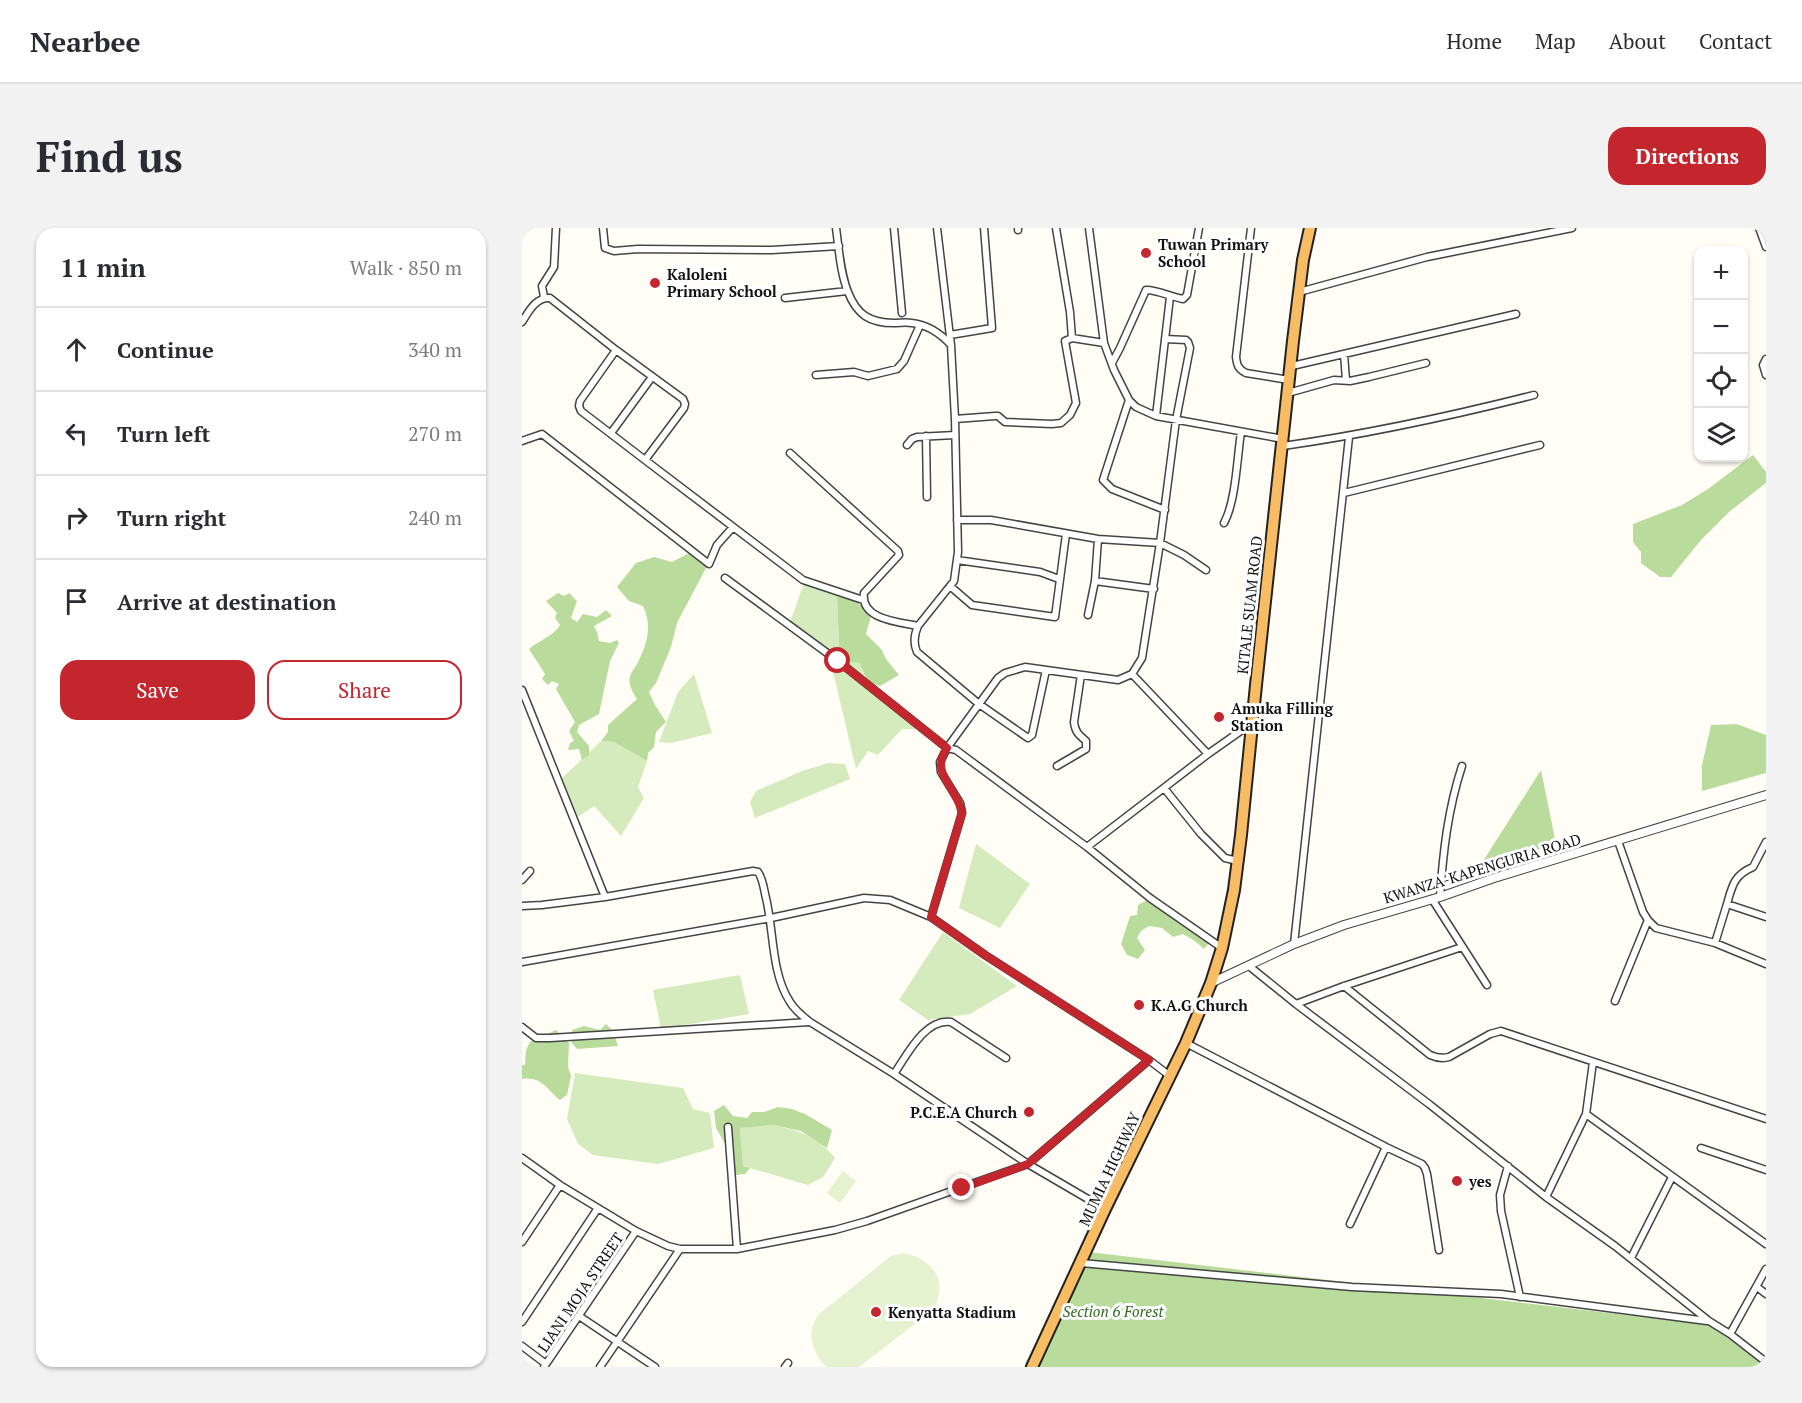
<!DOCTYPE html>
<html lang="en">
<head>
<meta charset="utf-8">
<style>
  :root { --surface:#fff; --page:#f2f2f3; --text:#2b2b33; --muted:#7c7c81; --line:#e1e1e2; --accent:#c4262e }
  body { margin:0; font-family:"PT Serif",serif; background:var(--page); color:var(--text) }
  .controls { position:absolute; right:18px; top:18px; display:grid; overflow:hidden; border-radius:12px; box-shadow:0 2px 4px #0004 }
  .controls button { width:54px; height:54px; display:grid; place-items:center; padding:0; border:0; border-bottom:2px solid var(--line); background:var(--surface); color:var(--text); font:30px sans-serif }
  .stop { position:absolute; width:18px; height:18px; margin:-14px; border:4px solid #c4262e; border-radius:50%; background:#fff }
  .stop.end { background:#c4262e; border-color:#fff; box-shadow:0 2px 6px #0008 }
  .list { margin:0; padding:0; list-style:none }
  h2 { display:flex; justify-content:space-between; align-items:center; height:78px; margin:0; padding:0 24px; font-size:26px }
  h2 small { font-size:20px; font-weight:400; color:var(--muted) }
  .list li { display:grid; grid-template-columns:39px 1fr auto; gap:18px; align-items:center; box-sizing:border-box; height:84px; padding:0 24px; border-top:2px solid var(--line) }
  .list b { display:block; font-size:22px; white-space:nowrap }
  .list em { font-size:20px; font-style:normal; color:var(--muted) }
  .actions { display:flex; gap:12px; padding:18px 24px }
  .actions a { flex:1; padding:14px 0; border:2px solid var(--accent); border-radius:18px; text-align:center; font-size:21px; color:var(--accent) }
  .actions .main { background:var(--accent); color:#fff }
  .icon { flex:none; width:33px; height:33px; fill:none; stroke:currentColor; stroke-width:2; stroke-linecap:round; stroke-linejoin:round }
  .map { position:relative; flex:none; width:1244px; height:1139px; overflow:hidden; border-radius:18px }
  header { display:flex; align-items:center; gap:36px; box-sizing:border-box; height:84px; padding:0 30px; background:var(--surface); border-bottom:2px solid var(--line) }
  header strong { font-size:28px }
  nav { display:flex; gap:33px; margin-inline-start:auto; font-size:21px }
  .intro { display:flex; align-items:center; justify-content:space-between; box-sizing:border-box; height:144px; padding:0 36px }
  h1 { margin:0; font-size:42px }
  .button { padding:15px 27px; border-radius:18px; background:var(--accent); color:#fff; font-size:21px; font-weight:700 }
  main { display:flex; gap:36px; padding:0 36px }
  aside { flex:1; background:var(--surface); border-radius:18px; box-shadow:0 2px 4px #0004 }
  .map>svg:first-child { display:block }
  .green { fill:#d5ebbd }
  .forest { fill:#b9dc9c }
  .pitch { fill:#e6f2cf }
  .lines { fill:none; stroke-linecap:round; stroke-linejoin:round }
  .minor-casing { stroke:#444; stroke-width:9 }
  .tertiary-casing { stroke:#444; stroke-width:10 }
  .trunk-casing { stroke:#222; stroke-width:14 }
  .minor { stroke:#fff; stroke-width:6 }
  .tertiary { stroke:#fff; stroke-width:8 }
  .trunk { stroke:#f7bc64; stroke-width:10 }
  .route { stroke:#c4262e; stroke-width:8 }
  .poi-dot { fill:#c4262e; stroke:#fff; stroke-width:2 }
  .labels { text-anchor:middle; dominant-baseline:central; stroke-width:6; stroke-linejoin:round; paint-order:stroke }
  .poi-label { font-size:15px; font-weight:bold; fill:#111; stroke:#fff; text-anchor:start }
  .street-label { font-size:15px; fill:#111; stroke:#fff }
  .park-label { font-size:15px; font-style:italic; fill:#2f6b1f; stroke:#fff }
</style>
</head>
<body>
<header>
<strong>Nearbee</strong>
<nav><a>Home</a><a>Map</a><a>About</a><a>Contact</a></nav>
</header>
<div class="intro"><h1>Find us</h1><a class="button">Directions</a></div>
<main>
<aside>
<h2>11 min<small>Walk · 850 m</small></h2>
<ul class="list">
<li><svg class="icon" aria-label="ahead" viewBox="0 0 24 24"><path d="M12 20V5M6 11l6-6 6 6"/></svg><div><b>Continue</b></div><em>340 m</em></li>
<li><svg class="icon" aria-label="left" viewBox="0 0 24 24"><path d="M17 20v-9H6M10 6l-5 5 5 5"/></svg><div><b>Turn left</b></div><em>270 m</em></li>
<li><svg class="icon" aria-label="right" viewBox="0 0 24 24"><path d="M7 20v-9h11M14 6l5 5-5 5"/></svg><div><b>Turn right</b></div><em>240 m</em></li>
<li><svg class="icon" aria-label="arrive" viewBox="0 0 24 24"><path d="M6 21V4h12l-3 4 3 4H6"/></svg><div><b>Arrive at destination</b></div></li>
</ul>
<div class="actions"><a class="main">Save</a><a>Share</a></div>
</aside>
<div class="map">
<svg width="1244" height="1139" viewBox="0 0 1244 1139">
  <rect width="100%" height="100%" fill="#fffdf5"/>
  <path class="green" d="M282,355L315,368L317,419L338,435L342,449L268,394Z
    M308,431L397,501H380L356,527L346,523L334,541Z
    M172,446L190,505L149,515L137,514L156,464Z
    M79,513L92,514L125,533L116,559L122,570L99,608L72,578L56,589L39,551Z
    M306,535L323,536L328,551L233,590L228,574L234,563L280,543Z
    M454,616L508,656L478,700L437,680Z
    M421,704L495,758L448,786L406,792L377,772Z
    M218,747L227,786L139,801L131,762Z
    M53,845L161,860L171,881L188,885L192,920L136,936L71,927L56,916L45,891Z
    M252,897C278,903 295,908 313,930L301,949L286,957L221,938L218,900Z"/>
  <path class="forest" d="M1231,227L1244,244V255L1207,284L1179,312L1149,349H1138L1119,335V324L1111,314V296L1160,277L1186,261Z
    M167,325L185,338L155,395L149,419L134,455L127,464L133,477L144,494L134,504L132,519L126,525L125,533L92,514L79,513L86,504V497L115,471C111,465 106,456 108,449C109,443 115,438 117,432C126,413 130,397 121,378L107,373L95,359L114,335L132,329L150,334Z
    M36,365L42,368L47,365L55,373L49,390L55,394L61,386L75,389L84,382L90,388L72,398L75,404L77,413L88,415L95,412L97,415L88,433L77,486L57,497L55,504L67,518V527L60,532L57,521L46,522L48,515L52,513L47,503L53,494L34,461L37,456L30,453L26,457L20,451L23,446L7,421C15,414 34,406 38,397L33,390L35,385L24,373Z
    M315,368L334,373L349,388L344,406L360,422L364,431L377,447L358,458C344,454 342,447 338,435L326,433L317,419Z
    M1215,496L1244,507V545L1180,563V537L1189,497Z
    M1019,542L1034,616L956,641Z
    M625,672L687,715L682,721L673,713L661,706L651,709L640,700L627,698L619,703L615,710L623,722L616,731L605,727L599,716L608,688L615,687L616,677Z
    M84,796L91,803L96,818L55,821L50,815V802L62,798L78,802Z
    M34,802L47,815L46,839L49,848L45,867L38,872C24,861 20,848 0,851V837H3L4,822L8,814Z
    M202,877L211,888L225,890L230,884H242L256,879L270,881L283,886L310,902L305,920L279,903L252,897L218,900L221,938L228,940L223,946L214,947L205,919L194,900L192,883Z
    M558,1023L1206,1099L1244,1129V1139H502Z"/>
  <path class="pitch" d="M321,943L334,953L318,975L305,965Z
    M382,1025C412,1032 426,1052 412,1081L337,1139H305C300,1136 299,1133 296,1128C287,1112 287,1102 296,1087L369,1028Z"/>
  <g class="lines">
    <g class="minor-casing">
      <path id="minor" d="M81,0L83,20L92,23L116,21L250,22L317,18
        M314,0C317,21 318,44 326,64C335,87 348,95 372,95C378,95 384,94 390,95C407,97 419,106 429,117
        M372,0L380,85
        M415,0L429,117L433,191L436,324L432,353L396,398C392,407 391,415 395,424L457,476L506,510L510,507L524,442
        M496,0V2
        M534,0L548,84L550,110
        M567,0L582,115L592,142L607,172L614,179L634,188L761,211
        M729,0L714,129C715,137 716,141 724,145L767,152
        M1237,0L1244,19
        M777,64L905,29L1050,0
        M22,69L20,58L32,39L34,0
        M263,70L325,63
        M0,94C7,83 14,69 28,70L94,122L161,171L163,176L162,180L123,232L59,183L57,178L58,173L94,122
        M428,107L470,100L462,0
        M822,126L824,152
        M1244,131L1241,137L1244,147
        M590,135L598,120L624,62C632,61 650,69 661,71L665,67L677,0
        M770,138L994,86
        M294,147L332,144L346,148L375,141L382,133L398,97
        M766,165L812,152L828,153L847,149L904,135
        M607,172L581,252L590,261L643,282
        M634,188L648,69
        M433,191L473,188H476L483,194L530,196L539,195L548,187L554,175L543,113L550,110L582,115
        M89,205L130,149
        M404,208L405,269
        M0,213L20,206L187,336L195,317L211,299
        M385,217L390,211L395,209L433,207
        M761,218C846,206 929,188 1012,167
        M268,225L376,323L377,327L342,365C338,392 378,394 396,398
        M123,232L281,352L341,372
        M822,265L1018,217
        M435,292H469L576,311L638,315L662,327L684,342
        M702,295C714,273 715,230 719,204
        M435,332L518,344L537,351
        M203,350L316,433L425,520L434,522L565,619L628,670L700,720
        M573,353L632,361
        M428,358L450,377L533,389L544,306
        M566,387L573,353L576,311
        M610,446L686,526
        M0,462L83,669L231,643L236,644C241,651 242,662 244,670C252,703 249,745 268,774C273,782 280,788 288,794L372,846L506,936L583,981
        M535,538L564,521V513C557,507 553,504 552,494L559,447
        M642,560L679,606L703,630L716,633
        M1096,613L1121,684L1126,692L1134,700L1193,715L1244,736
        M565,619L686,526L730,495
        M0,652L8,643
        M918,669C921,624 926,581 940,538
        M910,671L965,757
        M1205,676C1210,658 1212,647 1231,639L1244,614
        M0,678L20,677L83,669
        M409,689L440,585L438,575L419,544L418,534L425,520L476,450L483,445L503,439L596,452L610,446L620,430L638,315L654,192L668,120L666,114L664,112L643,111
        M1193,715L1205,676L1244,689
        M772,716L827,209
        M0,734L249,690L342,670L368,672L409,689L463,727L627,832L648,848
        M727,738L774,776L907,876L1024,969L1093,1018L1187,1093L1208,1106L1244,1041
        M822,758L908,827C915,830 920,831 927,829L968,806L979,803L1244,891
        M1093,773L1126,692
        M774,776L822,758L940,719
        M0,799L14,810H28L287,794
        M664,815L864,919L900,936L903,940L905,946L917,1022
        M372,846C385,827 403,790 429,794L484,830
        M1064,886L1244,1016
        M206,899L215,1021
        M1179,920L1244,942
        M0,930L38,957L114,1003L146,1018L158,1021H215L313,1002L345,993L506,936L627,832
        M986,938L978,967L979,983L998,1069
        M1024,969L1064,886L1071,834
        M828,996L864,919
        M0,1014L38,957
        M1109,1030L1150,949
        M559,1035L830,1059L979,1066L1185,1093
        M1235,1059L1244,1066
        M57,1088L133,1139
        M0,1094L76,980
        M1208,1106L1244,1134
        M0,1118L24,1136
        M22,1139L114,1003
        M78,1139L158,1021
        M263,1139L266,1135"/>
    </g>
    <g class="tertiary-casing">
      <path id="tertiary" d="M689,755L772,716L822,697L918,669L972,650L1244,567"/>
    </g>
    <g class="trunk-casing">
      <path id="trunk" d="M510,1139L583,981L664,815L689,755L700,720L712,662L719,607L734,457L771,113L781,32L788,0"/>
    </g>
    <use href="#minor" class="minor"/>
    <use href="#tertiary" class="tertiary"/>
    <use href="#trunk" class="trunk"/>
  </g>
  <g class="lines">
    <path class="route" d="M316,433L425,520C407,546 435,558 440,585L409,689L463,727L627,832L506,936L440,960"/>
  </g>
  <g class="poi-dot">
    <circle cx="624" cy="25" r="6"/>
    <circle cx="133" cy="55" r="6"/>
    <circle cx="697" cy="489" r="6"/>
    <circle cx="617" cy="777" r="6"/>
    <circle cx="507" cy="884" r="6"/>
    <circle cx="935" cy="953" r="6"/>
    <circle cx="354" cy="1084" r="6"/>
  </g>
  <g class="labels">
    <g class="poi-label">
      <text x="636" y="16">Tuwan Primary<tspan x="636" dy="17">School</tspan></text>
      <text x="145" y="46">Kaloleni<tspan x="145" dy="17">Primary School</tspan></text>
      <text x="709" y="480">Amuka Filling<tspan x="709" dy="17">Station</tspan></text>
      <text x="629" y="777">K.A.G Church</text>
      <text x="495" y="884" text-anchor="end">P.C.E.A Church</text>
      <text x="947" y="953">yes</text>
      <text x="366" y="1084">Kenyatta Stadium</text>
    </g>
    <g class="street-label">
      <text transform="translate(727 377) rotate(-84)">KITALE SUAM ROAD</text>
      <text transform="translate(960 640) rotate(-17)">KWANZA-KAPENGURIA ROAD</text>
      <text transform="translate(587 941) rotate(-65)">MUMIA HIGHWAY</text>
      <text transform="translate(58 1064) rotate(-56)">LIANI MOJA STREET</text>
    </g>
    <g class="park-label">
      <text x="591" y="1083">Section 6 Forest</text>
    </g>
  </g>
</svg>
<div class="controls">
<button>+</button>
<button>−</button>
<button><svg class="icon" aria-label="locate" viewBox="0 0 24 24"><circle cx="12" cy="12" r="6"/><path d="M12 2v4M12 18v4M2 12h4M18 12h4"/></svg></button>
<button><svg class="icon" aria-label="layers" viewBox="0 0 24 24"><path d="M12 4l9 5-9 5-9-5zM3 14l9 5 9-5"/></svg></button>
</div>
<div class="stop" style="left:316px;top:433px"></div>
<div class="stop end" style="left:440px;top:960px"></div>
</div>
</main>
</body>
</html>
